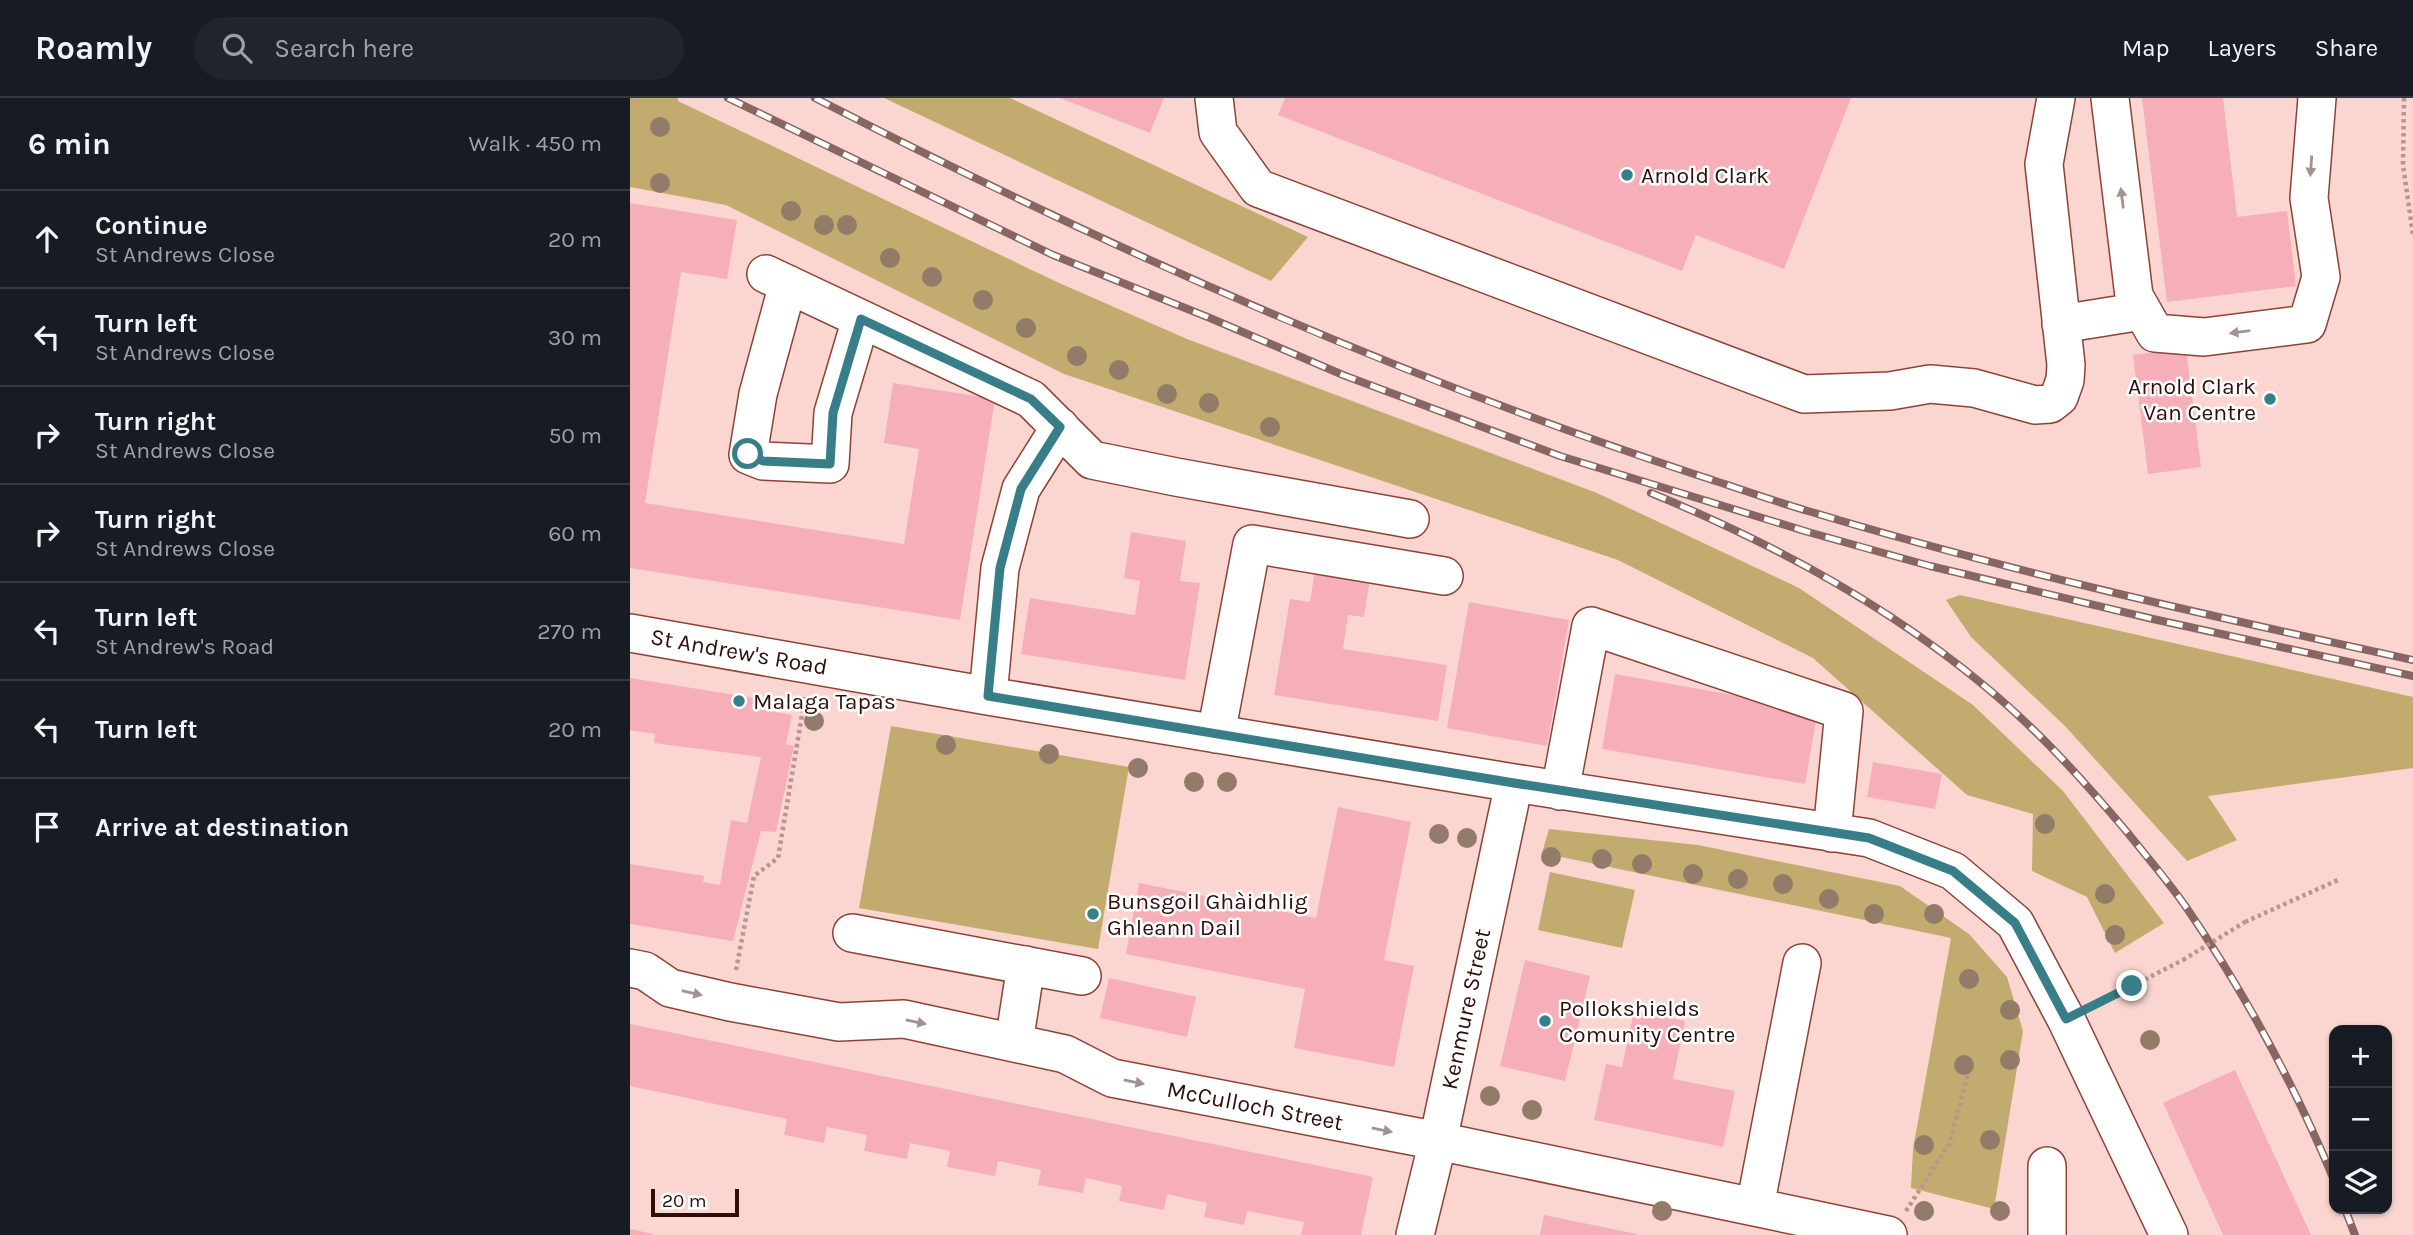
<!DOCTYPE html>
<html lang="en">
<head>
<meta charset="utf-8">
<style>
  :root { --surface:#171b24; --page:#20242c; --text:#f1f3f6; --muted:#9ea1a6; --line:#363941 }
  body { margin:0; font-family:Karla,sans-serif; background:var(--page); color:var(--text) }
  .controls { position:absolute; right:21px; bottom:21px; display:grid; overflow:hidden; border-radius:14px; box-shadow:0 2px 5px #0004 }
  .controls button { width:63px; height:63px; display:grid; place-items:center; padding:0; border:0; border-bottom:2px solid var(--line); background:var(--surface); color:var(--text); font:35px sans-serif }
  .scale { position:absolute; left:21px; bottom:18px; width:88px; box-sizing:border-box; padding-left:7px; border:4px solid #2d0e09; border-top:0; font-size:19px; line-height:24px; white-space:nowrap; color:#2d0e09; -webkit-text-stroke:5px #fff; paint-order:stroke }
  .stop { position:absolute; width:21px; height:21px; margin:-16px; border:5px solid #387e89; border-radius:50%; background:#fff }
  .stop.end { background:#387e89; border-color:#fff; box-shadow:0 2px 7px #0008 }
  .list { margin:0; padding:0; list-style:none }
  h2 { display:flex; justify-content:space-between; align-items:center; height:91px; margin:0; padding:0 28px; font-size:30px }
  h2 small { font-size:23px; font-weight:400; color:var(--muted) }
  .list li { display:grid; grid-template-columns:46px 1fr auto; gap:21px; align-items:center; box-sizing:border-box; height:98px; padding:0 28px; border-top:2px solid var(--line) }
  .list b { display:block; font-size:26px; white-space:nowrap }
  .list p { margin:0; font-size:23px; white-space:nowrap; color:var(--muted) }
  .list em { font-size:23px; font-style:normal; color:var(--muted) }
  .icon { flex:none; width:38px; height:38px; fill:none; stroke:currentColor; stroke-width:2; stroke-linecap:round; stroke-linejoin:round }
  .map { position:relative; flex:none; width:1783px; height:1137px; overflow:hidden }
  header { display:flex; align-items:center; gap:42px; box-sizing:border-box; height:98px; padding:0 35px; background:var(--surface); border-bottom:2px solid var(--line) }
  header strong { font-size:33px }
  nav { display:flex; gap:38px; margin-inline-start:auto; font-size:24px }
  .search { width:490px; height:63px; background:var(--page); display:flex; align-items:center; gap:18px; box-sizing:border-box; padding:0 24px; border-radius:38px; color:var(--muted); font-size:26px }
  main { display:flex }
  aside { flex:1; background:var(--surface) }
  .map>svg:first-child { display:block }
  .green { fill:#c2ab6e }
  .building { fill:#f6afb9 }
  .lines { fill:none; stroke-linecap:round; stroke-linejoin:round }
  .minor-casing { stroke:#8e4237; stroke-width:40 }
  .path { stroke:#b8958f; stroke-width:4.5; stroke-dasharray:3.5 3.5; stroke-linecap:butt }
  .minor { stroke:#fff; stroke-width:37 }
  .rail-casing { stroke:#876560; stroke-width:8 }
  .rail { stroke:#fff; stroke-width:5; stroke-dasharray:16; stroke-linecap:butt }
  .path-bridge { stroke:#b8958f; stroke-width:4.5; stroke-dasharray:3.5 3.5; stroke-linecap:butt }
  .tree { fill:#927b68 }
  .oneway { fill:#a09390 }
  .route { stroke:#387e89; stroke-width:9 }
  .poi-dot { fill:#387e89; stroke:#fff; stroke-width:2.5 }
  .labels { text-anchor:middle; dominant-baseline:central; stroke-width:5; stroke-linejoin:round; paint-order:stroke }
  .poi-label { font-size:23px; fill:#2d0e09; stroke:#fff; text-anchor:start }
  .street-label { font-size:23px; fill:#2d0e09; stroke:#fff }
</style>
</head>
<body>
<header>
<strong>Roamly</strong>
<div class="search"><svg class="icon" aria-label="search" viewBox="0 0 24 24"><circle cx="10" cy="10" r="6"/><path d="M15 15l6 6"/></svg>Search here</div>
<nav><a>Map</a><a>Layers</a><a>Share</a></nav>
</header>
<main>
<aside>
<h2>6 min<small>Walk · 450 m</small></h2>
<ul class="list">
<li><svg class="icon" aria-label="ahead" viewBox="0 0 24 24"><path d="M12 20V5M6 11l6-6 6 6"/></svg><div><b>Continue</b><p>St Andrews Close</p></div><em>20 m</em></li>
<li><svg class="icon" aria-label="left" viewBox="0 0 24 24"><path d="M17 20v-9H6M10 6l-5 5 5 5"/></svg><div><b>Turn left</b><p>St Andrews Close</p></div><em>30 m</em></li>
<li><svg class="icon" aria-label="right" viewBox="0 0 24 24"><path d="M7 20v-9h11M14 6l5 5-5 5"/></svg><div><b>Turn right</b><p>St Andrews Close</p></div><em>50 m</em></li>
<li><svg class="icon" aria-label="right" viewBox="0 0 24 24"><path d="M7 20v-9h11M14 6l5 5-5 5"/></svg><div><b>Turn right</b><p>St Andrews Close</p></div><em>60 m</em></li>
<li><svg class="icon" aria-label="left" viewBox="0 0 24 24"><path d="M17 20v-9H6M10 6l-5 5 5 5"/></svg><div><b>Turn left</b><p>St Andrew's Road</p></div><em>270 m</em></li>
<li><svg class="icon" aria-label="left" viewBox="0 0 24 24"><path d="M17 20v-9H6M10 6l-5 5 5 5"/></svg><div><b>Turn left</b></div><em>20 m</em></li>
<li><svg class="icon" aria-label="arrive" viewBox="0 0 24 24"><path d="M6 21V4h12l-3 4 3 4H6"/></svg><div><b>Arrive at destination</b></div></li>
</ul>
</aside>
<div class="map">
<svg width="1783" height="1137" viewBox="0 0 1783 1137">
  <rect width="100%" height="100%" fill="#fbd6d0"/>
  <path class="green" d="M0,0H48V3L427,184L557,241L967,395L1169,490L1343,607L1433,693L1534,825L1485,855L1457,799L1402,773L1403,716L1337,697L1183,560L988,462L434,276L96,107L0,89Z
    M254,0H380L678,139L641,183Z
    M1330,497L1783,599V670L1578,698L1607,742L1557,763L1435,628L1341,539L1316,502Z
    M261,628L499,669L468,851L229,810Z
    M919,731L1068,747L1270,788L1339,836L1377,879L1393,933L1364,1111L1281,1090L1283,1051L1321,840L912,755Z
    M920,774L1005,792L992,850L908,832Z"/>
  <path class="building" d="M430,0H534L520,35Z
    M655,0H1221L1154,171L1066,137L1052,173L648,17Z
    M1512,0H1593L1607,119L1657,113L1666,188L1537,204Z
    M0,105L107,122L97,181L51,174L15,405L274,446L289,351L254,345L263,285L365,301L330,522L0,470Z
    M1556,250L1571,369L1518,376L1503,257Z
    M501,434L556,443L550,483L570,485L555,582L391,556L400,500L505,517L510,483L494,480Z
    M686,465L741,474L734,519L718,517L713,551L817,567L808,623L644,597L660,501L680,504Z
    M839,504L939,522L917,648L817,630Z
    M985,576L1188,612L1175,686L972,651Z
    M0,580L124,600L122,610L162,617L156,646L164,648L146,734L131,733L103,843L0,826V766L74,778L73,784L90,787L101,722L117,725L131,659L24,645L25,636L0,632Z
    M1243,664L1312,676L1305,711L1237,699Z
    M708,709L781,724L754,862L784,868L764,969L664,950L675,891L496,856L509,785L686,820Z
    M895,862L960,878L935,983L870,968Z
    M479,880L566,899L557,939L470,920Z
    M1004,912L1055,923L1043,981L1105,993L1093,1049L964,1022L976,966L992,969Z
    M0,926L743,1079L731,1137H671L674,1124L617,1113L614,1127L574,1119L577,1105L537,1096L534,1112L489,1103L492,1088L456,1080L453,1095L408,1087L411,1072L368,1063L365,1078L317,1069L320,1053L280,1045L277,1061L234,1053L237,1037L197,1029L194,1045L154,1037L157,1021L0,988Z
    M1605,972L1681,1137H1593L1533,1005Z
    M914,1117L1007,1136V1137H910Z
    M0,1131L23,1136V1137H0Z"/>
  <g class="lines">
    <g class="minor-casing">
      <path id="minor" d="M584,0L588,34L628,90L1174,296L1260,293L1300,286L1344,290L1405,307L1420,306L1429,299L1435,282L1436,267L1414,66L1426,0
        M1480,0L1504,198L1525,235L1574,239L1677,226L1691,179L1679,100L1687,0
        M136,176L401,301L462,362L546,379L780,421
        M158,186L128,296L118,357L133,363L200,366L203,315L231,221
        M1431,226L1512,213
        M0,535L358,598L884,685L1239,740L1323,773L1385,825L1436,921L1539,1137
        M358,598L370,470L391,391L430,329
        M586,636L622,446L814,478
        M930,693L961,528L1214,613L1202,735
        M222,835L452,878
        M0,870L15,873L40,890L100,904L209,924L274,921L435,956L482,980L808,1043L1258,1137
        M384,945L396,867
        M1417,1068V1137
        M1125,1109L1172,865
        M785,1137L808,1043L884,685"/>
    </g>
    <path class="path" d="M1774,0L1773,67L1783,137
      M1615,824L1710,781
      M106,872L124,778L148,760L175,599
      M1465,907L1553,862
      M1276,1113L1319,1046L1340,969"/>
    <use href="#minor" class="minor"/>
    <g class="rail-casing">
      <path id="rail" d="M98,0L423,157L580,220L713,277L930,358L1178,434L1300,468L1523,521L1783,578
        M185,0C469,146 761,276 1064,376C1102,388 1140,402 1178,413C1377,473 1580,518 1783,562
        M1021,395C1140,444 1258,507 1357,590C1409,633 1454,683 1497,734C1517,759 1538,783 1556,809C1615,895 1664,986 1704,1082
        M1715,1111L1725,1137"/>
    </g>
    <use href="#rail" class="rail"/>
    <path class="path-bridge" d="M1553,862L1615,824"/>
  </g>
  <g class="tree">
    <circle cx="30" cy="29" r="10"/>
    <circle cx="30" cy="85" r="10"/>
    <circle cx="161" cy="113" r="10"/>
    <circle cx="194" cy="127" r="10"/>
    <circle cx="217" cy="127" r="10"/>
    <circle cx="260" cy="160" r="10"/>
    <circle cx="302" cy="179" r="10"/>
    <circle cx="353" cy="202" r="10"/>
    <circle cx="396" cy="230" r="10"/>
    <circle cx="447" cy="258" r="10"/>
    <circle cx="489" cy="272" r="10"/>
    <circle cx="537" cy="296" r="10"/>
    <circle cx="579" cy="305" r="10"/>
    <circle cx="640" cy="329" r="10"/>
    <circle cx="184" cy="623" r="10"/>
    <circle cx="316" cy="647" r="10"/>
    <circle cx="419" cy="656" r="10"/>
    <circle cx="508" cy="670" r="10"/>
    <circle cx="564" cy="684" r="10"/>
    <circle cx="597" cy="684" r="10"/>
    <circle cx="1415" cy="726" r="10"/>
    <circle cx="809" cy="736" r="10"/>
    <circle cx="837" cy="740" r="10"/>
    <circle cx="921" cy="759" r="10"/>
    <circle cx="972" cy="761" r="10"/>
    <circle cx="1012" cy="766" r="10"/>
    <circle cx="1063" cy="776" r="10"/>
    <circle cx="1108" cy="781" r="10"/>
    <circle cx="1153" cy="786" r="10"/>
    <circle cx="1475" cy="796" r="10"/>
    <circle cx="1199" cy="801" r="10"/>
    <circle cx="1244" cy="816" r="10"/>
    <circle cx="1304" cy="816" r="10"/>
    <circle cx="1485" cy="837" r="10"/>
    <circle cx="1339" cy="881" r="10"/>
    <circle cx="1380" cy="912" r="10"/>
    <circle cx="1520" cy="942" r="10"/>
    <circle cx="1380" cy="962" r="10"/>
    <circle cx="1334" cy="967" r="10"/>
    <circle cx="860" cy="998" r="10"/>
    <circle cx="902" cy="1012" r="10"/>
    <circle cx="1360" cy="1042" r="10"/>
    <circle cx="1294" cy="1047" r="10"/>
    <circle cx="1032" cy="1113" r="10"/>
    <circle cx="1294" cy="1113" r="10"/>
    <circle cx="1370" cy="1113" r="10"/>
  </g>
  <defs><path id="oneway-solid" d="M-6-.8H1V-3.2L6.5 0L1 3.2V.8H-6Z" transform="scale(1.75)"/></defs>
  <g class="oneway">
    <use href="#oneway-solid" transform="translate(1681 68) rotate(94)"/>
    <use href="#oneway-solid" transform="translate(1492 100) rotate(-97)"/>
    <use href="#oneway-solid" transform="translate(1610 234) rotate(173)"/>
    <use href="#oneway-solid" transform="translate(62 895) rotate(13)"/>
    <use href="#oneway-solid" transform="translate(286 924) rotate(12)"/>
    <use href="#oneway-solid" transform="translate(504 984) rotate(11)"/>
    <use href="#oneway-solid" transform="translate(752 1032) rotate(11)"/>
  </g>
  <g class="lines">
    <path class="route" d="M118,356L133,363L200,366L203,315L231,221L401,301L430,329L391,391L370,470L358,598L884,685L1239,740L1323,773L1385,825L1436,921L1502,888"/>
  </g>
  <g class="poi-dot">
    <circle cx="997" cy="77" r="7"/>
    <circle cx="1640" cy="301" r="7"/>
    <circle cx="109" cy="603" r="7"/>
    <circle cx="463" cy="816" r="7"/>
    <circle cx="915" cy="923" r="7"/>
  </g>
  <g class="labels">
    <g class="poi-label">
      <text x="1011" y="77">Arnold Clark</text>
      <text x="1626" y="288" text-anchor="end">Arnold Clark<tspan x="1626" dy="26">Van Centre</tspan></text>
      <text x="123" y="603">Malaga Tapas</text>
      <text x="477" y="803">Bunsgoil Ghàidhlig<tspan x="477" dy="26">Ghleann Dail</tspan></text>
      <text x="929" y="910">Pollokshields<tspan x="929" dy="26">Comunity Centre</tspan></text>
    </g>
    <g class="street-label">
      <text transform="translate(109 554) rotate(10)">St Andrew's Road</text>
      <text transform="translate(836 911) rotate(-78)">Kenmure Street</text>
      <text transform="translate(625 1008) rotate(11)">McCulloch Street</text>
    </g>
  </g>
</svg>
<div class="controls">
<button>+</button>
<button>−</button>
<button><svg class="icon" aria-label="layers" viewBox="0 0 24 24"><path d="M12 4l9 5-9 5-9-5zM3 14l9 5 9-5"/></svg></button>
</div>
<div class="scale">20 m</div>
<div class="stop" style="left:118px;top:356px"></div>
<div class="stop end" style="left:1502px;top:888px"></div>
</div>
</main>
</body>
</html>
